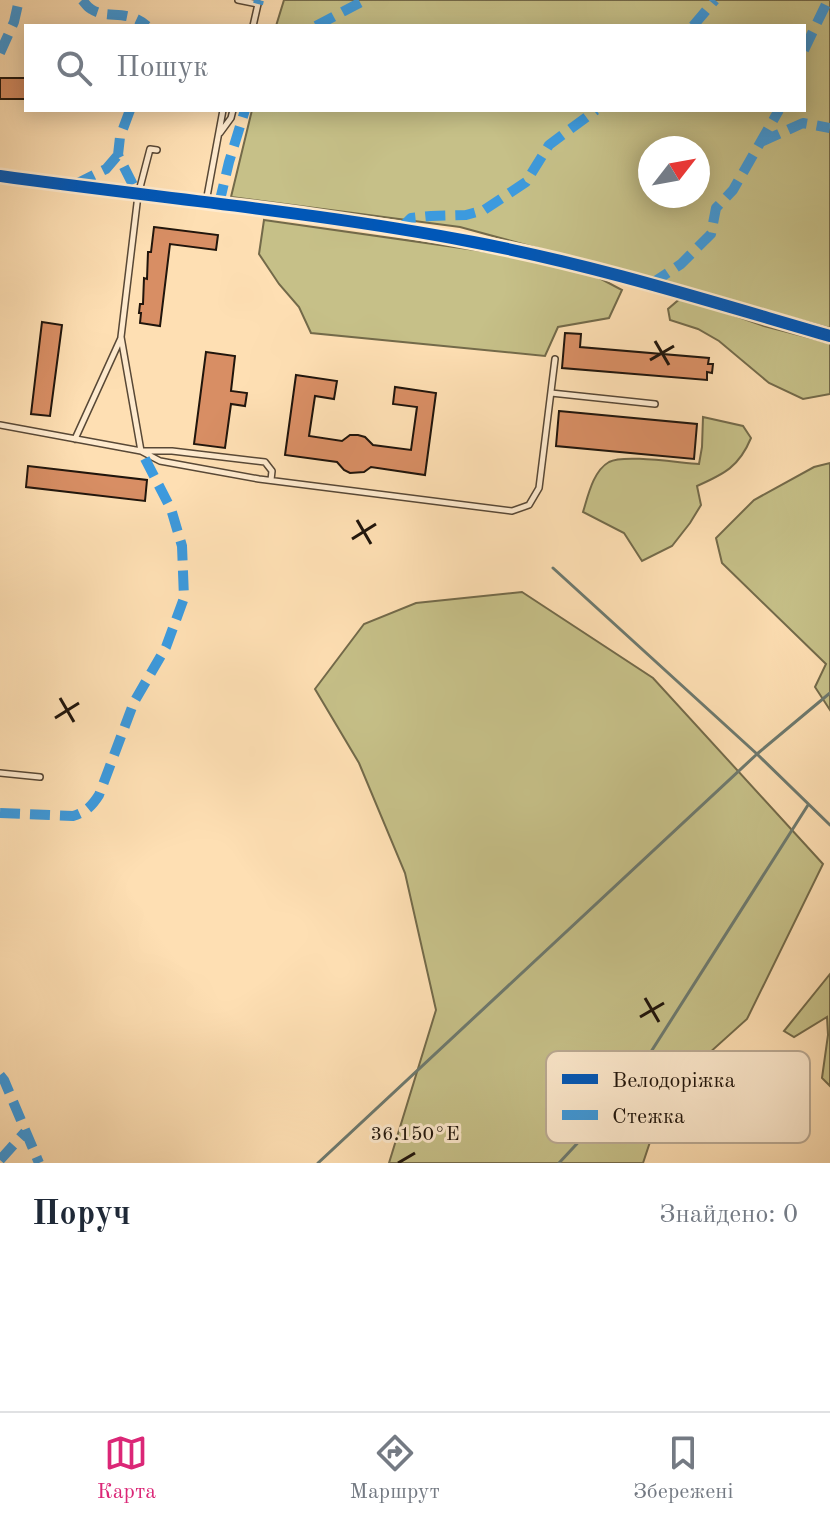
<!DOCTYPE html>
<html lang="uk">
<head>
<meta charset="utf-8">
<style>
  :root { --surface:#fff; --page:#f2f2f3; --text:#1f2937; --muted:#747a83; --line:#e0e1e3; --accent:#db2777 }
  body { margin:0; font-family:"Old Standard TT",serif; background:var(--page); color:var(--text) }
  .compass { position:absolute; left:638px; top:136px; width:72px; height:72px; border-radius:50%; background:var(--surface); box-shadow:0 4px 20px #0003; rotate:59deg }
  .list { margin:0; padding:0; list-style:none }
  h2 { display:flex; justify-content:space-between; align-items:center; height:104px; margin:0; padding:0 32px; font-size:34px }
  h2 small { font-size:26px; font-weight:400; color:var(--muted) }
  .icon { flex:none; width:44px; height:44px; fill:none; stroke:currentColor; stroke-width:2; stroke-linecap:round; stroke-linejoin:round }
  .map { position:relative; flex:none; width:830px; height:1163px; overflow:hidden }
  .search { position:absolute; background:var(--surface); box-shadow:0 4px 20px #0003; left:24px; right:24px; top:24px; height:88px; display:flex; align-items:center; gap:20px; box-sizing:border-box; padding:0 28px; border-radius:0px; color:var(--muted); font-size:30px }
  .sheet { height:248px; background:var(--surface) }
  nav { display:flex; justify-content:space-around; align-items:center; box-sizing:border-box; height:112px; border-top:2px solid var(--line); background:var(--surface); font-size:22px; color:var(--muted) }
  nav a { display:grid; justify-items:center; gap:4px }
  nav .on { color:var(--accent) }
  .map>svg:first-child { display:block }
  .green { fill:#c6c088; stroke:#736a4a; stroke-width:2; fill-rule:evenodd }
  .lines { fill:none; stroke-linecap:round; stroke-linejoin:round }
  .stream { stroke:#6d796e; stroke-width:3 }
  .building { fill:#d88e64; stroke:#20150c; stroke-width:2 }
  .lane-casing { stroke:#584836; stroke-width:8 }
  .street-casing { stroke:#584836; stroke-width:13 }
  .lane { stroke:#feeace; stroke-width:5 }
  .street { stroke:#feeace; stroke-width:10 }
  .quiet { stroke:#3c9ade; stroke-width:10; stroke-dasharray:20 10; stroke-linecap:butt }
  .cycleway-casing { stroke:#feeace; stroke-width:17 }
  .cycleway { stroke:#0057b8; stroke-width:12 }
  .ticks { fill:none; stroke:#20150c; stroke-width:3 }
  .key { fill:#feeace; stroke:#bbaa94; stroke-width:2 }
  .key-label { font-size:22px; fill:#20150c }
  .ticks-label { font-size:20px; text-anchor:middle; fill:#20150c; stroke:#feeace; stroke-width:6; stroke-linejoin:round; paint-order:stroke }
</style>
</head>
<body>
<div class="map">
<svg width="830" height="1163" viewBox="0 0 830 1163">
  <rect width="100%" height="100%" fill="#fedfb3"/>
  <filter id="stains"><feTurbulence type="fractalNoise" baseFrequency=".0025" numOctaves="4"/><feColorMatrix values="0 0 0 0 .2 0 0 0 0 .09 0 0 0 0 .02 0 0 0 .5 -.17"/></filter>
  <radialGradient id="worn" r=".72"><stop offset=".6" stop-color="#630" stop-opacity="0"/><stop offset="1" stop-color="#630" stop-opacity=".3"/></radialGradient>
  <path class="green" d="M284,0H830V328L460,227L231,197L252,110H804V26H276ZM650,148H698V196H650Z
    M264,220L525,257L586,271L622,290L609,318L558,327L545,356L311,333L299,307L279,284L259,254Z
    M682,297L764,326L830,343V394L803,399L769,383L719,341L698,329L670,320L668,309Z
    M703,417L743,426L751,438C739,467 724,474 697,486L701,505L690,523L672,546L642,561L624,533L583,512C588,496 593,471 609,462C624,454 680,463 699,464L702,447Z
    M830,463V710L815,687L826,664L722,563L716,538L754,500L814,467Z
    M522,592L653,678L823,864L747,1019L667,1091L643,1163H389L436,1010L405,873L359,763L315,689L364,624L416,603Z
    M830,974V1086L822,1078L828,1035L827,1017L794,1037L784,1031Z"/>
  <g class="lines">
    <path class="stream" d="M553,568L757,754L830,825
      M318,1163L757,754L830,693
      M559,1163L626,1091L808,805"/>
  </g>
  <path class="building" d="M0,78H26V99H0Z
    M154,227L218,235L216,250L170,244L160,326L140,323L141,313H139L140,304H143L144,278L147,279L148,252H151Z
    M42,322L62,325L50,416L31,414Z
    M565,333L581,334L580,347L709,358L708,364H713L712,373L707,372V380L562,368Z
    M206,352L235,356L231,391L247,393L245,406L231,404L225,448L194,444Z
    M296,375L337,381L334,399L315,396L309,436L342,441L350,435H358L365,437L373,445L411,450L417,407L393,404L395,387L436,393L425,475L371,467L364,472L350,473L344,470L337,462L285,455Z
    M559,411L697,424L694,459L556,446Z
    M28,466L147,480L145,501L26,487Z"/>
  <g class="lines">
    <g class="lane-casing">
      <path id="lane" d="M238,0L258,4L253,26
        M220,133L231,118L233,110
        M157,150L150,149L138,195L121,337L141,451L160,461L259,479L512,511L529,505L539,488L555,359
        M206,202L223,110
        M551,393L655,404
        M0,425L141,451H172L265,462L272,471L271,480
        M75,439L121,338
        M0,773L40,777"/>
    </g>
    <g class="street-casing">
      <path id="street" d="M0,176C158,198 317,212 473,242C595,265 712,302 830,336"/>
    </g>
    <use href="#lane" class="lane"/>
    <use href="#street" class="street"/>
    <path class="quiet" d="M82,0C85,3 87,7 91,9C107,20 127,8 147,26
      M258,4L259,0
      M316,26L365,0
      M693,26L715,0
      M804,50L828,0
      M0,53L14,22L19,0
      M130,110L120,137L118,155L138,195
      M761,142L803,123L830,128
      M76,184L106,169L118,155
      M219,204L229,162L245,110
      M400,229L411,218L431,216L466,215L484,210L526,182L549,145L596,110
      M651,284L681,264L711,234L716,208L733,190L779,110
      M0,813L73,816C86,812 92,806 99,795L134,702L166,647L184,598L182,546L171,509L141,451
      M0,1075L4,1080L39,1163
      M0,1160L25,1132"/>
    <g class="cycleway-casing">
      <path id="cycleway" d="M0,176C158,198 317,212 473,242C595,265 712,302 830,336"/>
    </g>
    <use href="#cycleway" class="cycleway"/>
  </g>
  <path class="ticks" d="M655,341L669,365M650,360L674,346M357,520L371,544M352,539L376,524M60,698L74,722M55,718L79,703M645,998L659,1022M640,1017L664,1003M398,1163L415,1153"/>
  <rect x="546" y="1051" width="264" height="92" rx="12" class="key"/>
  <rect x="562" y="1074" width="36" height="10" fill="#0057b8"/>
  <rect x="562" y="1110" width="36" height="10" fill="#3c9ade"/>
  <g class="key-label">
    <text x="612" y="1087">Велодоріжка</text>
    <text x="612" y="1123">Стежка</text>
  </g>
  <g class="ticks-label">
    <text x="415" y="1140">36.150°E</text>
  </g>
  <rect width="100%" height="100%" filter="url(#stains)"/>
  <rect width="100%" height="100%" fill="url(#worn)"/>
</svg>
<svg class="compass" viewBox="-18 -18 36 36"><path d="M0-13l5 13h-10z" fill="#e53935"/><path d="M0 13l5-13h-10z" fill="#747a83"/></svg>
<div class="search"><svg class="icon" aria-label="search" viewBox="0 0 24 24"><circle cx="10" cy="10" r="6"/><path d="M15 15l6 6"/></svg>Пошук</div>
</div>
<section class="sheet">
<h2>Поруч<small>Знайдено: 0</small></h2>
<ul class="list">
</ul>
</section>
<nav>
<a class="on"><svg class="icon" aria-label="map" viewBox="0 0 24 24"><path d="M3 6l6-2 6 2 6-2v14l-6 2-6-2-6 2zM9 4v14M15 6v14"/></svg>Карта</a>
<a><svg class="icon" aria-label="directions" viewBox="0 0 24 24"><path d="M12 3l9 9-9 9-9-9zM9 14v-3h6M13 9l2 2-2 2"/></svg>Маршрут</a>
<a><svg class="icon" aria-label="saved" viewBox="0 0 24 24"><path d="M7 4h10v16l-5-4-5 4z"/></svg>Збережені</a>
</nav>
</body>
</html>
